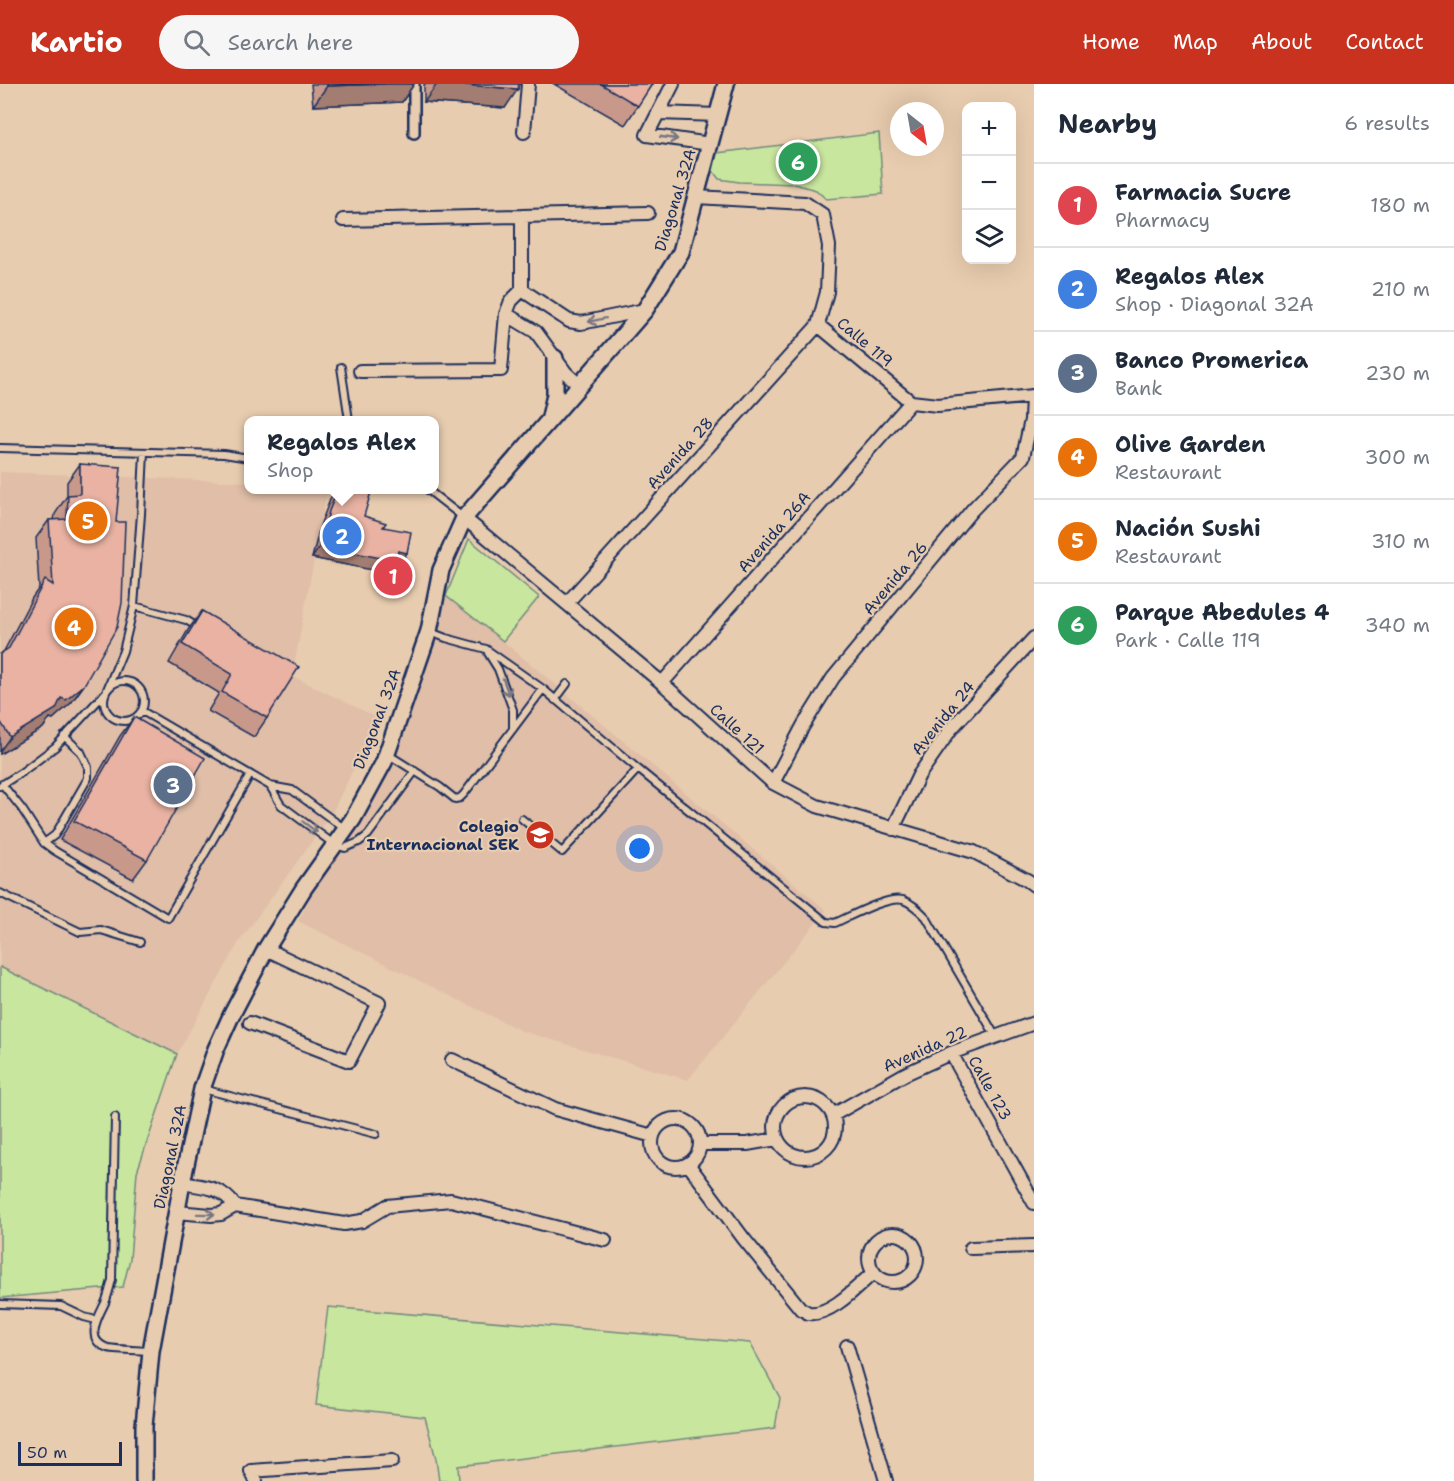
<!DOCTYPE html>
<html lang="en">
<head>
<meta charset="utf-8">
<style>
  :root { --surface:#fff; --page:#f6f6f7; --text:#1f2937; --muted:#747a83; --line:#e0e1e3; --accent:#c8321e }
  body { margin:0; font-family:"Shantell Sans",sans-serif; background:var(--page); color:var(--text) }
  .controls { position:absolute; right:18px; top:18px; display:grid; overflow:hidden; border-radius:12px; box-shadow:0 6px 24px #0002 }
  .controls button { width:54px; height:54px; display:grid; place-items:center; padding:0; border:0; border-bottom:2px solid var(--line); background:var(--surface); color:var(--text); font:30px sans-serif }
  .compass { position:absolute; left:890px; top:18px; width:54px; height:54px; border-radius:50%; background:var(--surface); box-shadow:0 6px 24px #0002; rotate:149deg }
  .scale { position:absolute; left:18px; bottom:15px; width:104px; box-sizing:border-box; padding-left:6px; border:3px solid #1b2f5e; border-top:0; font-size:16px; line-height:21px; white-space:nowrap; color:#1b2f5e; -webkit-text-stroke:4px #e8ccaf; paint-order:stroke }
  .you { position:absolute; left:640px; top:765px; width:21px; height:21px; margin:-15px; border:4px solid #fff; border-radius:50%; background:#1a73e8; box-shadow:0 0 0 9px #1a73e833 }
  .badge { display:grid; place-items:center; width:39px; height:39px; border-radius:50%; background:var(--accent); color:#fff; font-size:20px; font-weight:700 }
  .pin { position:absolute; translate:-50% -50%; border:3px solid #fff; box-shadow:0 2px 6px #0006 }
  .popup { position:absolute; left:244px; top:332px; width:195px; height:78px; box-sizing:border-box; display:grid; place-content:center; border-radius:12px; background:var(--surface); filter:drop-shadow(0 2px 4px #0005); font-size:20px; white-space:nowrap; color:var(--muted) }
  .popup b { font-size:22px; color:var(--text) }
  .popup::after { content:''; position:absolute; left:50%; top:100%; margin-left:-12px; border:12px solid transparent; border-top-color:var(--surface) }
  .list { margin:0; padding:0; list-style:none }
  h2 { display:flex; justify-content:space-between; align-items:center; height:78px; margin:0; padding:0 24px; font-size:26px }
  h2 small { font-size:20px; font-weight:400; color:var(--muted) }
  .list li { display:grid; grid-template-columns:39px 1fr auto; gap:18px; align-items:center; box-sizing:border-box; height:84px; padding:0 24px; border-top:2px solid var(--line) }
  .list b { display:block; font-size:22px; white-space:nowrap }
  .list p { margin:0; font-size:20px; white-space:nowrap; color:var(--muted) }
  .list em { font-size:20px; font-style:normal; color:var(--muted) }
  .icon { flex:none; width:33px; height:33px; fill:none; stroke:currentColor; stroke-width:2; stroke-linecap:round; stroke-linejoin:round }
  .map { position:relative; flex:none; width:1034px; height:1397px; overflow:hidden }
  header { display:flex; align-items:center; gap:36px; box-sizing:border-box; height:84px; padding:0 30px; background:var(--accent); color:#fff }
  header strong { font-size:28px }
  nav { display:flex; gap:33px; margin-inline-start:auto; font-size:21px }
  .search { width:420px; height:54px; background:var(--page); display:flex; align-items:center; gap:15px; box-sizing:border-box; padding:0 21px; border-radius:33px; color:var(--muted); font-size:22px }
  main { display:flex }
  aside { flex:1; background:var(--surface) }
  .map>svg:first-child { display:block }
  .built { fill:#e0bea8 }
  .green { fill:#c8e69e; stroke:#728a7e; stroke-width:1.5 }
  .lines { fill:none; stroke-linecap:round; stroke-linejoin:round }
  .service-casing { stroke:#1b2f5e; stroke-width:10 }
  .pedestrian-casing { stroke:#1b2f5e; stroke-width:14 }
  .minor-casing { stroke:#1b2f5e; stroke-width:16 }
  .tertiary-casing { stroke:#1b2f5e; stroke-width:20 }
  .service { stroke:#e8ccaf; stroke-width:6 }
  .pedestrian { stroke:#e8ccaf; stroke-width:9 }
  .minor { stroke:#e8ccaf; stroke-width:12 }
  .tertiary { stroke:#e8ccaf; stroke-width:15 }
  .wall { fill:#c8998b; stroke:#1b2f5e; stroke-width:1.5 }
  .shaded-wall { fill:#a37d71; stroke:#1b2f5e; stroke-width:1.5 }
  .building { fill:#e9b2a2; stroke:#1b2f5e; stroke-width:1.5 }
  .oneway { stroke:#777682 }
  .labels { text-anchor:middle; dominant-baseline:central; stroke-width:4.5; stroke-linejoin:round; paint-order:stroke }
  .street-label { font-size:16px; fill:#1b2f5e; stroke:#e8ccaf }
  .poi-label { font-size:16px; font-weight:bold; fill:#1b2f5e; stroke:#e8ccaf; text-anchor:end }
</style>
</head>
<body>
<header>
<strong>Kartio</strong>
<div class="search"><svg class="icon" aria-label="search" viewBox="0 0 24 24"><circle cx="10" cy="10" r="6"/><path d="M15 15l6 6"/></svg>Search here</div>
<nav><a>Home</a><a>Map</a><a>About</a><a>Contact</a></nav>
</header>
<main>
<div class="map">
<svg width="1034" height="1397" viewBox="0 0 1034 1397">
  <rect width="100%" height="100%" fill="#e8ccaf"/>
  <filter id="ink" filterUnits="userSpaceOnUse"><feTurbulence type="fractalNoise" baseFrequency=".0167" numOctaves="2"/><feDisplacementMap in="SourceGraphic" scale="12" xChannelSelector="R" yChannelSelector="G"/><feConvolveMatrix kernelMatrix="1 2 1 2 8 2 1 2 1" color-interpolation-filters="sRGB"/></filter>
  <g filter="url(#ink)">
    <path class="built" d="M0,388L249,398V406H327L292,592L378,634L331,731L239,858L177,970L0,883Z
      M469,455L539,513L503,557L826,826L688,996L522,947L298,837L382,677Z"/>
    <path class="green" d="M879,49L883,110L826,115L816,106L794,100L739,98L719,95L713,87L717,69Z
      M469,455L539,513L503,557L446,512Z
      M0,883L177,970L137,1088L130,1175L123,1203L0,1214Z
      M328,1223L750,1259L780,1314L775,1344L458,1382L459,1397H439L436,1375L425,1333L316,1321Z"/>
    <g class="lines">
      <g class="service-casing">
        <path id="service" d="M341,283L349,336
          M0,364L224,370L249,374
          M428,406L464,434
          M134,522L186,536L199,544
          M430,548L446,554L486,565L543,605L638,685L562,768L522,735
          M488,569L498,585L513,626V645
          M104 617a20 20 0 1 1 40 0a20 20 0 1 1-40 0Z
          M555,616L567,600
          M142,627L270,702L292,706L345,745
          M389,671L440,703L455,715L460,714L464,710L543,605
          M638,685L826,838L835,839C851,832 887,812 903,816C912,819 919,826 926,833L996,953
          M2,700L22,725L44,759L55,751L88,694V683L81,668L64,652
          M0,702L22,688L55,663L106,608L123,567L134,522L141,430L144,368
          M270,702L281,721L335,761L345,764L359,758L368,751L415,687
          M44,759L55,767L168,834L250,691
          M0,809L80,848L101,846L140,858
          M203,1005L376,1050
          M115,1033L112,1196C110,1203 108,1212 105,1219C98,1233 84,1257 108,1264C118,1266 140,1266 151,1267
          M0,1220L61,1222L84,1233L96,1236"/>
      </g>
      <g class="pedestrian-casing">
        <path id="pedestrian" d="M414,0V49"/>
      </g>
      <g class="minor-casing">
        <path id="minor" d="M673,0L647,51L710,60
          M658,29L718,31
          M524,48L528,0
          M696,113L805,119L823,131L829,162L827,208L818,241L911,318
          M522,132L648,129
          M343,136L522,132V206L511,217L506,230L501,286L360,287
          M522,206L569,237L581,239L645,226
          M506,230L536,248L566,289L579,301
          M911,318L938,321L1034,312
          M464,434L662,599L773,699L817,722L974,768L1027,796L1034,801
          M567,519L818,241
          M662,599L911,318
          M773,699L803,642L833,594L972,426L1023,373L1031,336L1032,312
          M893,745L919,691L951,645L1034,554
          M250,939L349,977L379,919L266,865
          M951,969L1034,1119
          M452,976L555,1025L653,1052
          M775 1043a30 30 0 1 1 60 0a30 30 0 1 1-60 0Z
          M833,1031L905,990L951,969L1034,939
          M652 1059a24 24 0 1 1 48 0a24 24 0 1 1-48 0Z
          M700,1060H747L777,1055
          M688,1080L744,1155L800,1224C801,1225 807,1228 808,1229C830,1233 859,1201 874,1188
          M182,1099C204,1103 221,1102 235,1122
          M176,1128L211,1131L221,1130L235,1122L344,1140L362,1137L387,1122L451,1116L605,1156
          M869 1174a24 24 0 1 1 48 0a24 24 0 1 1-48 0Z
          M971,1164L1034,1162
          M847,1262L886,1397
          M256,1397L251,1387L392,1377"/>
      </g>
      <g class="tertiary-casing">
        <path id="tertiary" d="M550,333L555,311V274
          M144,1397V1342L151,1267L182,1099L202,1005L216,965L231,932L266,865L304,804L353,735L384,678L429,547L441,486L464,434L645,226L681,168L726,0"/>
      </g>
      <use href="#service" class="service"/>
      <use href="#pedestrian" class="pedestrian"/>
      <use href="#minor" class="minor"/>
      <use href="#tertiary" class="tertiary"/>
    </g>
    <path class="wall" d="M311,0H414L402,18L313,22Z
      M424,0H519L505,24L424,18Z
      M554,0H652L625,41Z
      M80,380L84,601L71,619L53,635L50,634L43,644L0,670V570L4,567L32,514L39,504L36,454L49,436H54L55,430L67,412V398Z
      M336,405H359L364,432L383,443L398,482L394,480L387,489L312,474L321,439L331,413Z
      M202,527L267,634L254,653L208,627L219,609L169,579L188,546Z
      M134,633L147,776L133,795L60,756L120,652Z"/>
    <path class="shaded-wall" d="M385,0H414L402,18L313,22L327,2Z
      M437,0H452L518,5L505,24L424,18Z
      M320,462L398,467L407,469L398,482L394,480L387,489L312,474Z
      M84,601L71,619L53,635L50,634L43,644L0,670V667L10,653L61,614Z"/>
    <path class="building" d="M327,0H385L327,2Z
      M452,0H519L518,5Z
      M601,0H652L638,22Z
      M80,380L121,383L116,438H125L122,519L117,543L84,601L66,616L61,614L56,625L10,653L0,637V570L9,564L45,496L53,501L49,436L67,435L68,411L80,410Z
      M338,405H359L371,408L364,432L386,439L383,443L411,448L407,469L398,467L396,477L320,462L329,427Z
      M202,527L299,583L267,634L222,608L232,590L182,560Z
      M134,633L205,674L147,776L74,737Z"/>
    <defs><path id="oneway-shaft" d="M-6 0H5M1.5-3L5.5 0L1.5 3" fill="none" stroke-width="1.6" stroke-linecap="round" stroke-linejoin="round" transform="scale(1.5)"/></defs>
    <g class="oneway">
      <use href="#oneway-shaft" transform="translate(669 54) rotate(8)"/>
      <use href="#oneway-shaft" transform="translate(597 236) rotate(168)"/>
      <use href="#oneway-shaft" transform="translate(506 603) rotate(70)"/>
      <use href="#oneway-shaft" transform="translate(310 743) rotate(37)"/>
      <use href="#oneway-shaft" transform="translate(206 1130) rotate(1)"/>
    </g>
  </g>
  <defs>
    <g id="school-disc" transform="scale(1.5)"><circle r="9.5" fill="#c8321e" stroke="#e8ccaf"/><path d="M0-5L7-2L0 1L-7-2ZM-4 1L0 2.5L4 1V4Q0 6-4 4Z" fill="#fff"/></g>
  </defs>
  <g fill-rule="evenodd">
    <use href="#school-disc" x="540" y="751"/>
  </g>
  <g class="labels">
    <g class="street-label">
      <text transform="translate(675 116) rotate(-73)">Diagonal 32A</text>
      <text transform="translate(865 258) rotate(40)">Calle 119</text>
      <text transform="translate(680 369) rotate(-48)">Avenida 28</text>
      <text transform="translate(774 448) rotate(-49)">Avenida 26A</text>
      <text transform="translate(895 494) rotate(-50)">Avenida 26</text>
      <text transform="translate(943 634) rotate(-51)">Avenida 24</text>
      <text transform="translate(377 635) rotate(-69)">Diagonal 32A</text>
      <text transform="translate(737 645) rotate(42)">Calle 121</text>
      <text transform="translate(925 965) rotate(-24)">Avenida 22</text>
      <text transform="translate(990 1004) rotate(61)">Calle 123</text>
      <text transform="translate(170 1073) rotate(-78)">Diagonal 32A</text>
    </g>
    <g class="poi-label">
      <text x="519" y="742">Colegio<tspan x="519" dy="18">Internacional SEK</tspan></text>
    </g>
  </g>
</svg>
<div class="controls">
<button>+</button>
<button>−</button>
<button><svg class="icon" aria-label="layers" viewBox="0 0 24 24"><path d="M12 4l9 5-9 5-9-5zM3 14l9 5 9-5"/></svg></button>
</div>
<svg class="compass" viewBox="-18 -18 36 36"><path d="M0-13l5 13h-10z" fill="#e53935"/><path d="M0 13l5-13h-10z" fill="#747a83"/></svg>
<div class="scale">50 m</div>
<div class="you"></div>
<div class="pin badge" style="left:393px;top:492px;background:#e0444e">1</div>
<div class="pin badge" style="left:342px;top:452px;background:#3f7fe0">2</div>
<div class="popup"><b>Regalos Alex</b>Shop</div>
<div class="pin badge" style="left:173px;top:701px;background:#5c6f8a">3</div>
<div class="pin badge" style="left:74px;top:543px;background:#e8710a">4</div>
<div class="pin badge" style="left:88px;top:437px;background:#e8710a">5</div>
<div class="pin badge" style="left:798px;top:78px;background:#2e9e5b">6</div>
</div>
<aside>
<h2>Nearby<small>6 results</small></h2>
<ul class="list">
<li><span class="badge" style="background:#e0444e">1</span><div><b>Farmacia Sucre</b><p>Pharmacy</p></div><em>180 m</em></li>
<li><span class="badge" style="background:#3f7fe0">2</span><div><b>Regalos Alex</b><p>Shop · Diagonal 32A</p></div><em>210 m</em></li>
<li><span class="badge" style="background:#5c6f8a">3</span><div><b>Banco Promerica</b><p>Bank</p></div><em>230 m</em></li>
<li><span class="badge" style="background:#e8710a">4</span><div><b>Olive Garden</b><p>Restaurant</p></div><em>300 m</em></li>
<li><span class="badge" style="background:#e8710a">5</span><div><b>Nación Sushi</b><p>Restaurant</p></div><em>310 m</em></li>
<li><span class="badge" style="background:#2e9e5b">6</span><div><b>Parque Abedules 4</b><p>Park · Calle 119</p></div><em>340 m</em></li>
</ul>
</aside>
</main>
</body>
</html>
